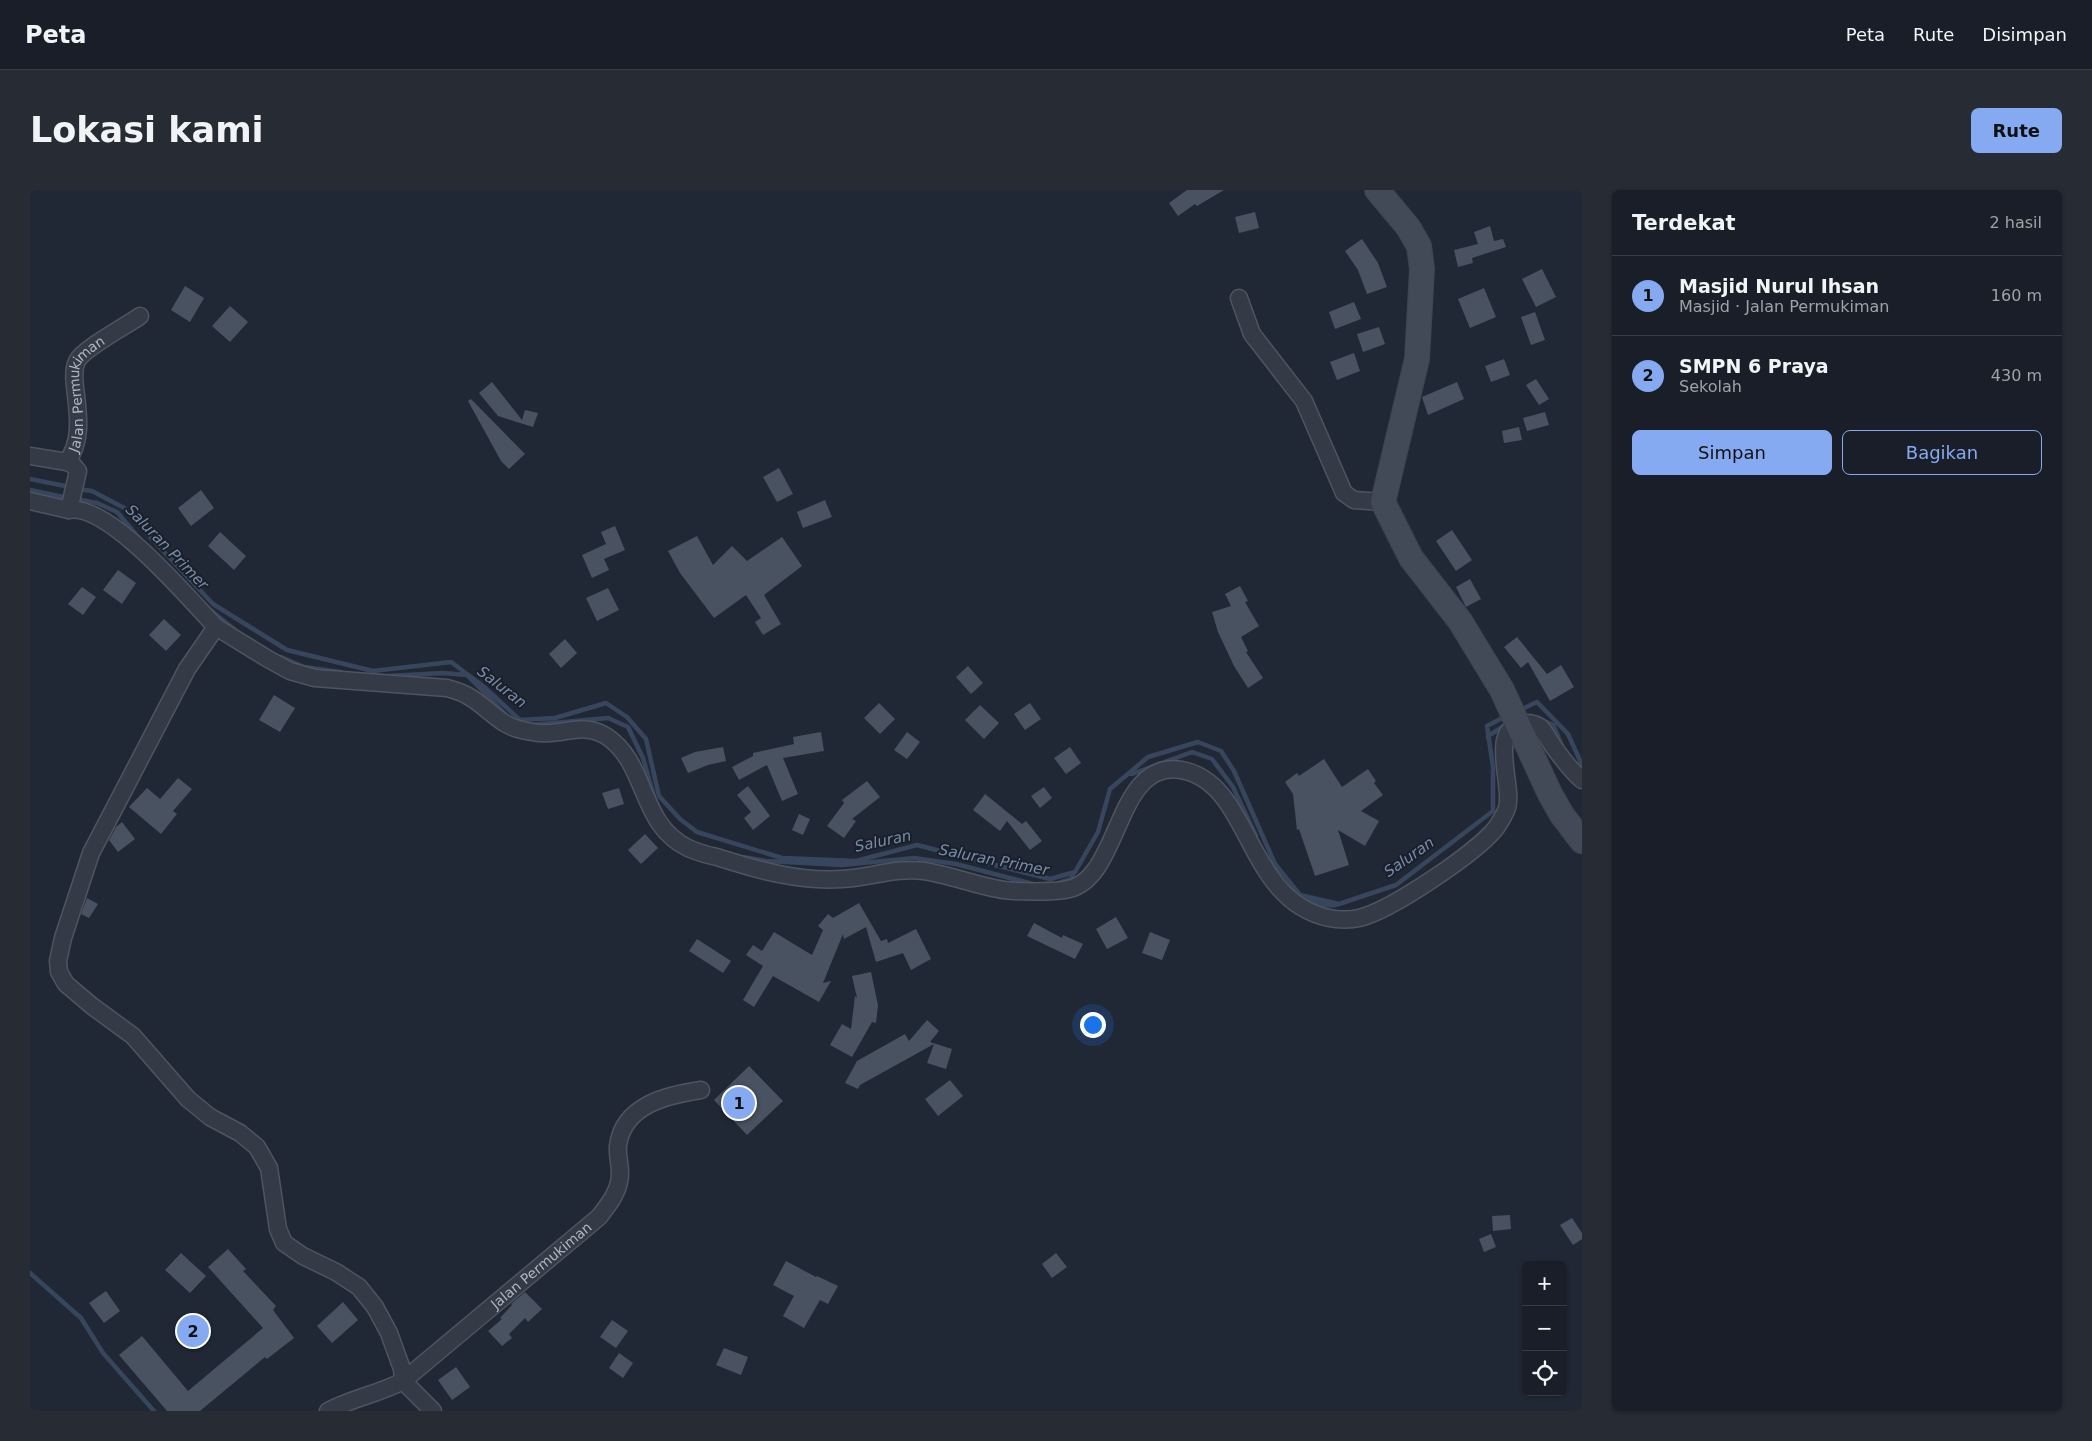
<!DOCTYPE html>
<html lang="id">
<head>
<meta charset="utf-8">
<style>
  :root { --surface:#191e28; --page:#262b34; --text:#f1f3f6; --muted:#9fa2a8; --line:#373c45; --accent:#85aaf1 }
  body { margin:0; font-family:"DejaVu Sans",sans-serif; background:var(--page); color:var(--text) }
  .controls { position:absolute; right:15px; bottom:15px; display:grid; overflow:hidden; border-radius:8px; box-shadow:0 1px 4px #0004 }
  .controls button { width:45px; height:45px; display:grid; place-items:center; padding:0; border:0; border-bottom:1px solid var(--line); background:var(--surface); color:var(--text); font:25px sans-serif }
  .you { position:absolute; left:1062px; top:834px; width:18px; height:18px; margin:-12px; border:4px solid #fff; border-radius:50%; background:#1a73e8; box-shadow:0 0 0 8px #1a73e833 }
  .badge { display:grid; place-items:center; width:32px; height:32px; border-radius:50%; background:var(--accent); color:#111; font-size:16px; font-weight:700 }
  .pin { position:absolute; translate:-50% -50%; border:2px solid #fff; box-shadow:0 1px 5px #0006 }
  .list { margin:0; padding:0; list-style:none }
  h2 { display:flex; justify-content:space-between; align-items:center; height:65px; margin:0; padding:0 20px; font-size:21px }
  h2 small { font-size:16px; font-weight:400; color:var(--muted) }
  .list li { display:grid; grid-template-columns:32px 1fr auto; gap:15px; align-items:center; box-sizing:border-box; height:80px; padding:0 20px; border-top:1px solid var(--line) }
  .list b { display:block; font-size:19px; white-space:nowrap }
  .list p { margin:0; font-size:16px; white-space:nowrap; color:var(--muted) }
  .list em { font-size:16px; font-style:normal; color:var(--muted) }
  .actions { display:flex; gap:10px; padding:15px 20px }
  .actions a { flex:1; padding:11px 0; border:1px solid var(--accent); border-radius:8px; text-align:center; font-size:18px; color:var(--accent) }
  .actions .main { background:var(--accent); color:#111 }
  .icon { flex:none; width:28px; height:28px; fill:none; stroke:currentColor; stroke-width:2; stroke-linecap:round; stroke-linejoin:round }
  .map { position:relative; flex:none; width:1552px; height:1221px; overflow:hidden; border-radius:8px }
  header { display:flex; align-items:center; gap:30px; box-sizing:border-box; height:70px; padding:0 25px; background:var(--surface); border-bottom:1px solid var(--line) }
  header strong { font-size:24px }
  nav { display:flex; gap:28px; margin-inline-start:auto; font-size:18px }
  .intro { display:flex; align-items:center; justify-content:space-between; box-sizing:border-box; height:120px; padding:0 30px }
  h1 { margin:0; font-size:35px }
  .button { padding:12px 22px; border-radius:8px; background:var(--accent); color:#111; font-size:18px; font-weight:700 }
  main { display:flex; gap:30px; padding:0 30px }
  aside { flex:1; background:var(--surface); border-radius:8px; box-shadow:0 1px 4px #0004 }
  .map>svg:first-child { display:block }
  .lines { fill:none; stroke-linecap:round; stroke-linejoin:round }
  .stream { stroke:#37465d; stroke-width:4.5 }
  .building { fill:#495261 }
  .street-casing { stroke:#4e5561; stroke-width:19 }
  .secondary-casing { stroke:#3d444f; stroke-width:26 }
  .street { stroke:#343b46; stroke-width:16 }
  .secondary { stroke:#424a58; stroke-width:24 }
  .labels { text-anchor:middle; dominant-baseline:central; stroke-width:4; stroke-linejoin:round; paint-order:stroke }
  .street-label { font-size:14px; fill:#aeb5c3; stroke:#1a202a }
  .water-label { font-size:15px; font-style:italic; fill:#788baa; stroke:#1a202a }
</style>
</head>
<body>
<header>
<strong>Peta</strong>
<nav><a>Peta</a><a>Rute</a><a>Disimpan</a></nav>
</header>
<div class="intro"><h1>Lokasi kami</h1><a class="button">Rute</a></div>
<main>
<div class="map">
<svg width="1552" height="1221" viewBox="0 0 1552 1221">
  <rect width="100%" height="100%" fill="#212835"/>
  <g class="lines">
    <path class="stream" d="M0,289L40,297
      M48,299L62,301L96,319L123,350L183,414L257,460L343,481L421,472L453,496L490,530L525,528L576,513L597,527L616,549L629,606L650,629L667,642L752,668L826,671L887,655L1020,689L1045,682L1068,642L1080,599L1118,567L1168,552L1191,561L1204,581L1245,674L1270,705L1309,714L1366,695L1463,621V577L1457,536L1476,526
      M0,300L38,308
      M46,309L67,313L87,322L109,348
      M179,419L204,439
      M251,467L274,477L311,482
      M358,486L413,483L437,485L476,525
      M1490,520L1507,512L1538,544L1552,575
      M1512,530L1523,535L1533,558
      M501,535L578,528L598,537L613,568L625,610
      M1458,548V546L1477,534
      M1102,584L1162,562L1182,569L1203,597L1226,646
      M713,667L736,671L812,675L884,668L926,674L1007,695
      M1026,694L1041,689L1044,682
      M1270,706C1280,713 1297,718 1309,714
      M0,1083L51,1128L73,1163L124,1221"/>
  </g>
  <path class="building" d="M1157,0H1194L1167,16L1165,14L1148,26L1139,13Z
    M1225,22L1229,38L1209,43L1205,27Z
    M1460,36L1464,51L1473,49L1476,57L1442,68L1443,73L1428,77L1424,60L1448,54L1444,42Z
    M1332,49L1348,73L1357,97L1337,104L1328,80L1315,61Z
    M1512,79L1526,107L1506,117L1492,89Z
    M155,96L174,108L160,132L141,120Z
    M1454,98L1466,127L1440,138L1428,109Z
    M1324,112L1331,129L1305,139L1299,122Z
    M200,116L218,132L200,152L182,136Z
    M1505,122L1515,150L1501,155L1491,127Z
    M1349,137L1355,154L1333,162L1327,144Z
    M1324,163L1330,181L1307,190L1300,172Z
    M1474,169L1480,185L1461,192L1455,176Z
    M1506,189L1519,209L1509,215L1496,195Z
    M462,192L492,230L495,220L508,223L503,237L468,226L449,203Z
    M1427,192L1434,209L1398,225L1392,207Z
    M441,209L495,264L479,279L471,271L438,211Z
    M1515,222L1519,235L1497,241L1493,228Z
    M1489,237L1492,250L1474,253L1472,241Z
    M749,278L763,304L747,312L733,287Z
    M171,300L184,318L161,336L148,318Z
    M795,310L802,327L773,338L767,322Z
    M585,336L595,360L574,369L579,380L562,388L552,365L576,354L571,342Z
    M1422,340L1442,370L1426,381L1406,351Z
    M190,342L216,366L204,380L178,356Z
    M667,346L683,375L702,356L717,371L752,347L772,376L734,405L751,434L733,445L725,432L731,428L716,405L684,428L650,383L638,361Z
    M88,380L106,393L92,414L73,400Z
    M1440,389L1451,409L1436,417L1426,397Z
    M1210,396L1218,411L1215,412L1229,436L1211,447L1218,461L1216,462L1233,488L1218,498L1204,476L1188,442L1182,422L1201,416L1195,404Z
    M52,397L66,407L53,425L38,414Z
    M578,398L589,420L567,431L556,408Z
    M134,429L151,445L136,461L119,445Z
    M1487,447L1517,484L1531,475L1544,497L1520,511L1498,472L1491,478L1474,457Z
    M535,449L547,463L531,478L519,464Z
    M938,476L953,493L941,504L926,487Z
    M244,505L265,518L250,542L229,530Z
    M849,513L865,529L850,544L834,528Z
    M1000,513L1011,529L995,540L984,524Z
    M950,515L969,533L954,549L935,530Z
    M791,542L794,561L753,568L768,604L752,611L737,575L709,590L702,577L723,566V563L764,554L763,547Z
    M877,542L890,552L877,569L864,560Z
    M693,557L696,571L678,575L658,583L651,568L665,562Z
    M1040,557L1051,573L1036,584L1024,568Z
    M1294,569L1312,597L1338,579L1346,591L1344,593L1353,605L1331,621L1349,631L1335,656L1308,640L1319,675L1285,686L1269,639L1267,640L1263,604L1255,592L1267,583L1269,586Z
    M148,588L162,599L143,621L147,624L131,644L99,617L117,598L130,609Z
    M837,591L850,607L822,629L826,631L814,648L797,636L814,613L812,610Z
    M718,596L740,626L723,640L714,628L721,622L707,605Z
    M1014,597L1022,608L1010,618L1001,606Z
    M589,598L594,614L578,619L572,603Z
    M955,604L992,634L996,631L1012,651L1000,660L977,631L970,641L943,620Z
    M769,624L780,629L773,645L762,640Z
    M92,632L105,649L88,662L79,650L86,637Z
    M615,644L628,658L611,674L598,660Z
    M57,708L68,714L59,728L51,724Z
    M829,713L851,751L857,749L858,753L886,739L901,769L881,780L873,763L846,772L836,737L814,749L813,744L793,793L801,791L789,812L743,786L724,817L713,810L733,776L716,765L723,755L732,761L744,742L782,765L793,740L788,736L798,724L803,728Z
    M1086,727L1098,748L1077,759L1066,739Z
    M1004,733L1032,748L1033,745L1053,754L1045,769L997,746Z
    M1120,742L1140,750L1132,770L1112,763Z
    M667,749L701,771L693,783L659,761Z
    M841,782L848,815L846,833L842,832L822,867L800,855L812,834L821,839L825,806L827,808L822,786Z
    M897,830L909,841L900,852L922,859L916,879L897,873L904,854L830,895L828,899L815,893L827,871L875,844L879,851Z
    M719,876L753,911L717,945L684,910Z
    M920,890L933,906L908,926L895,909Z
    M1480,1025L1481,1039L1463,1041L1462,1026Z
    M1542,1028L1552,1043V1049L1543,1055L1530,1035Z
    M1461,1044L1466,1057L1454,1062L1449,1049Z
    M198,1059L216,1079L213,1081L246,1116L243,1120L264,1148L237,1169L235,1167L170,1221H137L89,1165L112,1146L158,1201L233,1138L178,1077Z
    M151,1063L176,1086L160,1103L135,1080Z
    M1026,1063L1037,1077L1022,1088L1012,1074Z
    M756,1071L786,1087L787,1086L808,1096L798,1114L790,1110L774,1138L753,1126L764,1106L743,1095Z
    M76,1101L90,1121L74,1133L59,1113Z
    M495,1102L512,1119L498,1132L495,1128L479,1144L482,1148L472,1156L458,1141L472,1129L470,1128L482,1115L481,1114Z
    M313,1112L328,1130L302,1153L287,1136Z
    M582,1130L598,1141L586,1158L570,1147Z
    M694,1158L718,1167L711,1185L686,1175Z
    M589,1163L603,1173L593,1188L579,1178Z
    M426,1177L440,1197L422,1210L408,1190Z"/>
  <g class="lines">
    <g class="street-casing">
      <g id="street">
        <path d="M1209,108L1222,144L1274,211L1314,303L1324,310L1353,312"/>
        <path d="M0,266L37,272L43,275L48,281L39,320C79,313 159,409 186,437"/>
        <path id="s1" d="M37,272C53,250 48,223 45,197C44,189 43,179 47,171C54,158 96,136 110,126"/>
        <path d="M0,311L39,320"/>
        <path id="s2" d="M298,1221C322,1208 349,1204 373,1191L569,1027C579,1014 590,1001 590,983C590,974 587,965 588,956C593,915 637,905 671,900"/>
        <path d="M403,1221L373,1191L372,1179L359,1143L345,1117L329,1097L306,1082L273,1066L254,1053L248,1039L239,978L227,957L210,943L180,927L158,909L103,846L62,816L36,794L29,782L28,771L33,748L61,663L157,479L186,437L238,469L260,481L285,488L417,498C424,500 432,502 438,506C455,515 469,534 488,539C496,541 509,544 517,543C538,543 555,533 576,546C618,573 609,635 658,658C667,662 677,665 687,667C727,680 770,692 812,689C839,688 866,677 894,681C921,685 947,696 974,700C991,702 1017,702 1034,700C1092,694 1083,569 1151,580C1222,592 1214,710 1299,728C1308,730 1321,730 1329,728C1360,721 1446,663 1466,638C1470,632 1475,624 1477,618C1484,594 1456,536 1496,533C1501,533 1506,534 1510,537C1515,542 1519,550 1523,556C1532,568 1540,580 1552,590"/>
      </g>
    </g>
    <g class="secondary-casing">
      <path id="secondary" d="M1347,0L1378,37L1389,56L1392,79L1387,169L1353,312L1381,368L1430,431L1472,500L1520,604L1532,625L1552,651"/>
    </g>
    <use href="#street" class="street"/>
    <use href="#secondary" class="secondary"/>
  </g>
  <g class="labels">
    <g class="street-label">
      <text stroke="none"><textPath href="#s1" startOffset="75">Jalan Permukiman</textPath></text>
      <text stroke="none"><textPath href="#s2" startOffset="261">Jalan Permukiman</textPath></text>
    </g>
    <g class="water-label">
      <text transform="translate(137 357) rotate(46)">Saluran Primer</text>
      <text transform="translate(472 497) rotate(38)">Saluran</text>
      <text transform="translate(853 651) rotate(-12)">Saluran</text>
      <text transform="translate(1379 667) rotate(-35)">Saluran</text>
      <text transform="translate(964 670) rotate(11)">Saluran Primer</text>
    </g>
  </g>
</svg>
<div class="controls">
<button>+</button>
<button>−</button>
<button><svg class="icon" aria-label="locate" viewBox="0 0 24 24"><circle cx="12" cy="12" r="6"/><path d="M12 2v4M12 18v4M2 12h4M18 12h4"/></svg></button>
</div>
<div class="you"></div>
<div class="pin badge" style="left:709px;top:913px">1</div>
<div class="pin badge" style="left:163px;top:1141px">2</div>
</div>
<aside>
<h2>Terdekat<small>2 hasil</small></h2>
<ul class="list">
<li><span class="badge">1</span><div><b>Masjid Nurul Ihsan</b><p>Masjid · Jalan Permukiman</p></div><em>160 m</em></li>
<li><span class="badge">2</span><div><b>SMPN 6 Praya</b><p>Sekolah</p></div><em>430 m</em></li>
</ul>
<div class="actions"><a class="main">Simpan</a><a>Bagikan</a></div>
</aside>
</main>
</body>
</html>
